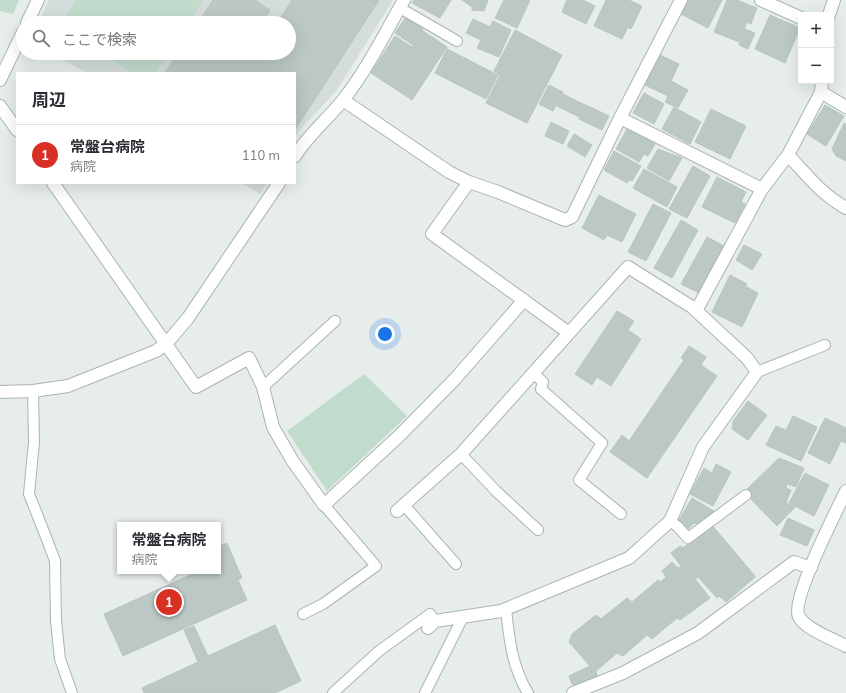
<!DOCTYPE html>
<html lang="ja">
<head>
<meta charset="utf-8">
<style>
  :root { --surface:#fff; --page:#f2f2f3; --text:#2b2b33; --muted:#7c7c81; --line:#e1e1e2; --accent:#d93025 }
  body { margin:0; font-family:Mulish,"Noto Sans JP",sans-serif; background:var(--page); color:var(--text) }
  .controls { position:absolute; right:12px; top:12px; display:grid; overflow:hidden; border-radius:0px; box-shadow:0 4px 16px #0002 }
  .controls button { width:36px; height:36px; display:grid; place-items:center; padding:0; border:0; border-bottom:1px solid var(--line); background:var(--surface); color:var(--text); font:20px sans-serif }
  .you { position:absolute; left:385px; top:334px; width:14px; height:14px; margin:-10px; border:3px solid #fff; border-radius:50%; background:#1a73e8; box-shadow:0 0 0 6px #1a73e833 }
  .badge { display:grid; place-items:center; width:26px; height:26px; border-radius:50%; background:var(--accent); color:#fff; font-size:13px; font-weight:700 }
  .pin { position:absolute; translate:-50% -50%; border:2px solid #fff; box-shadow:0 1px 4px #0006 }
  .popup { position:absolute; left:117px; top:522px; width:104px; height:52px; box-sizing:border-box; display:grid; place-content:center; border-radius:0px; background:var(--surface); filter:drop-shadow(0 1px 3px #0005); font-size:13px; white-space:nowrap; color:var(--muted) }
  .popup b { font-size:15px; color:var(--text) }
  .popup::after { content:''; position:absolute; left:50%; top:100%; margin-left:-8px; border:8px solid transparent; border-top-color:var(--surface) }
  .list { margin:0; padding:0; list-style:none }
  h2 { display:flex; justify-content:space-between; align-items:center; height:52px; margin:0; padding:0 16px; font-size:17px }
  h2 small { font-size:13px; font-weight:400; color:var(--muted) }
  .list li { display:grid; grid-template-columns:26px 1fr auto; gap:12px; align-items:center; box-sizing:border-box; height:60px; padding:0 16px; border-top:1px solid var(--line) }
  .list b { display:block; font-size:15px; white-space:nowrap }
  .list p { margin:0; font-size:13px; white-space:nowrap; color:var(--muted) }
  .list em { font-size:13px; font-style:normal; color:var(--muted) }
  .icon { flex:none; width:22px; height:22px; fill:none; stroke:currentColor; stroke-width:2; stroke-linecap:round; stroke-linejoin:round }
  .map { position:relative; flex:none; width:846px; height:693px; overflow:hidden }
  .search { position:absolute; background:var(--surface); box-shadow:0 4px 16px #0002; left:16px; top:16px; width:280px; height:44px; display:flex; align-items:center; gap:10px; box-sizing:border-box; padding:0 14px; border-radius:22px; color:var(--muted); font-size:15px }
  .panel { position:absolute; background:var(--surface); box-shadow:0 4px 16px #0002; left:16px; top:72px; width:280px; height:112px; border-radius:0px }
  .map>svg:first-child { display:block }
  .built { fill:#d4dddb }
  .green { fill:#c1dccd }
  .building { fill:#bbc8c5; stroke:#b8c6c3 }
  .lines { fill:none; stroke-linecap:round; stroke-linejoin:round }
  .service-casing { stroke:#a9b5b3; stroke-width:12 }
  .minor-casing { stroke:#a9b5b3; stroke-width:14 }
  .service { stroke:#fff; stroke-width:10 }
  .minor { stroke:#fff; stroke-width:12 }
</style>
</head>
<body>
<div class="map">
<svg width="846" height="693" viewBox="0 0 846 693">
  <rect width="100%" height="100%" fill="#e6edeb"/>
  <path class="built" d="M49,0H393L337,90L299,131L295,137V73H87L51,53H289V23H38Z
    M242,183H267L260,194Z"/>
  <path class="green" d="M0,0H19L13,14L0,11Z
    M75,0H203L188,23H63Z
    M101,53H168L155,73H133Z
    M364,374L407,416L327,491L287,431Z"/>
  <path class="building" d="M213,0H255L270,10L262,23H198Z
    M292,0H379L295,130V73H165L178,53H289V23H277Z
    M414,0H451L440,18L412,3Z
    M462,0H488L484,11L472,10V7Z
    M504,0H530L517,28L495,18Z
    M567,0H583L595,6L586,24L562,12Z
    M606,0H629L642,6L631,29L628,27L622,39L594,26Z
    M689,0H722L708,28L681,14Z
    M727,0H737L757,8L751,24L747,22L739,42L714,32Z
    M770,15L800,28L785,63L755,49Z
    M406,17L423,29L413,45L395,33Z
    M473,19L490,27L493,21L511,30L499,57L477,48L481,40L466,33Z
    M745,29L755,33L748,49L739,45Z
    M515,30L562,55L527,123L486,103L500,75L494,71Z
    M423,31L447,47L412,100L371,73L395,36L412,47Z
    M447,49L498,75L486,99L435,73Z
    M660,55L679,64L671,81L688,90L678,108L665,102L668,96L645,85Z
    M549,85L563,92L553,111L539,104Z
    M644,93L664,104L654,124L633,113Z
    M563,94L585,105L579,117L557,106Z
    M586,105L609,116L602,130L579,119Z
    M825,105L844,116L826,146L807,134Z
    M674,107L701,122L690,144L662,129Z
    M711,109L746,126L730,159L695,142Z
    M551,122L569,131L563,144L545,136Z
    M844,123L846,124V161L836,156L832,149Z
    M627,129L655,144L648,156L644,154L639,162L616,149Z
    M574,134L592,145L585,157L567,146Z
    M658,149L682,158L669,181L647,168Z
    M614,151L641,166L632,181L629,180L627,183L604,170Z
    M693,166L710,176L687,218L669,209Z
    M644,169L677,187L667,207L633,188Z
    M717,177L746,192L741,202L745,204L735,223L702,207Z
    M599,195L636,214L622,242L607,235L604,240L582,228Z
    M653,204L671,213L646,261L628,252Z
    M681,220L698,230L672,278L654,268Z
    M707,237L724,246L699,293L681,284Z
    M744,245L762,254L752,270L736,260Z
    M730,275L747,284L745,286L758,293L742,327L712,312Z
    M617,311L634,321L628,330L641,339L611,386L597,377L592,385L575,374Z
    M689,346L706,357L701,365L717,376L647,478L610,452L622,435L629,441L684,360L681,358Z
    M748,401L767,415L748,440L732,429L733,421Z
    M793,416L817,427L801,461L766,445L776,426L786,430Z
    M825,418L846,428V443L841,441L830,464L808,453Z
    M779,458L804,468L796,487L787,484L786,488L791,490L786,503L795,507L777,526L744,492Z
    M716,464L731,472L713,506L690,494L704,468L712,473Z
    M805,473L829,485L814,516L789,503Z
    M692,498L714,511L712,516L697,524L694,523L687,530L677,523Z
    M788,518L814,530L807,546L780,535Z
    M711,524L755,576V577L726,602L719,596L717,598L698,577L695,579L710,598L680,620L677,618L652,639L647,635L623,656L617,653L596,671L597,676L575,685L572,684L569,676L590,666L569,642L572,634L596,615L601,619L627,598L632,602L658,580L660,582L666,577L662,571L672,562L678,568L681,566L671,553L680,546L683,548Z
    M227,543L242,578L238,580L247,600L123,656L104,614L199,571H218V547Z
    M275,625L301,681L275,693H144L142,688L198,662L184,630L194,626L208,656Z"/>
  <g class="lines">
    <g class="service-casing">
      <path id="service" d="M400,8L457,41
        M757,372L825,345
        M533,373L543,382L541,389L602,443L579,480L621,514
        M263,387L335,321
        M33,391L34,442L29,494L46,537L55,561L56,621L60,659L72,693
        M461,454L496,491L538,530
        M404,505L456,564
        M670,521L677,526L688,538L746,495
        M506,609C509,638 512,667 528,693
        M303,614L323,604L376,566L324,505
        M333,693L379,651L430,614L435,621
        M425,693L463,617"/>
    </g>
    <g class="minor-casing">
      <path id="minor" d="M761,0L801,18
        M829,15L834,0
        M27,23L38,0
        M0,80L23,32
        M821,92L846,107
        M343,100L449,172L469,182L498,192L565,220L572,217L620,118L681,0
        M0,106L17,130
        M620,118L762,189
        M788,155C806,174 822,195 846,208
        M295,156C308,135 328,119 343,100C367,70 385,33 404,0
        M469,182L432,234L569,333
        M53,183L196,387L249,358L263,387L273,427L292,460L324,505L399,436L455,379L524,300
        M696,311L762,189L788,155L821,92L822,81
        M0,392L33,391L68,386L156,351L166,344L188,318L279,183
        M846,491C837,510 790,601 799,617C807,630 833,639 846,646
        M397,511L461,454L628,267L692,307L747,358L757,372L703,447L670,521L629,558L501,611L435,621L428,628
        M573,693L623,673L698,633L794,562L811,568"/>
    </g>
    <use href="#service" class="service"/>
    <use href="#minor" class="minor"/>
  </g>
</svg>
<div class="controls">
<button>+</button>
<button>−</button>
</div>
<div class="you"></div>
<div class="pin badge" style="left:169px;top:602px">1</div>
<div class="popup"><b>常盤台病院</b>病院</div>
<div class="search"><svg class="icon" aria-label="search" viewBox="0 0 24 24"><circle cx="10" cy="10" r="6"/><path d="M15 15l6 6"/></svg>ここで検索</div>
<section class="panel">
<h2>周辺<small></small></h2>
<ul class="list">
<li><span class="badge">1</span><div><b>常盤台病院</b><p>病院</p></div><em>110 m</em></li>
</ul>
</section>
</div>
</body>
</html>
